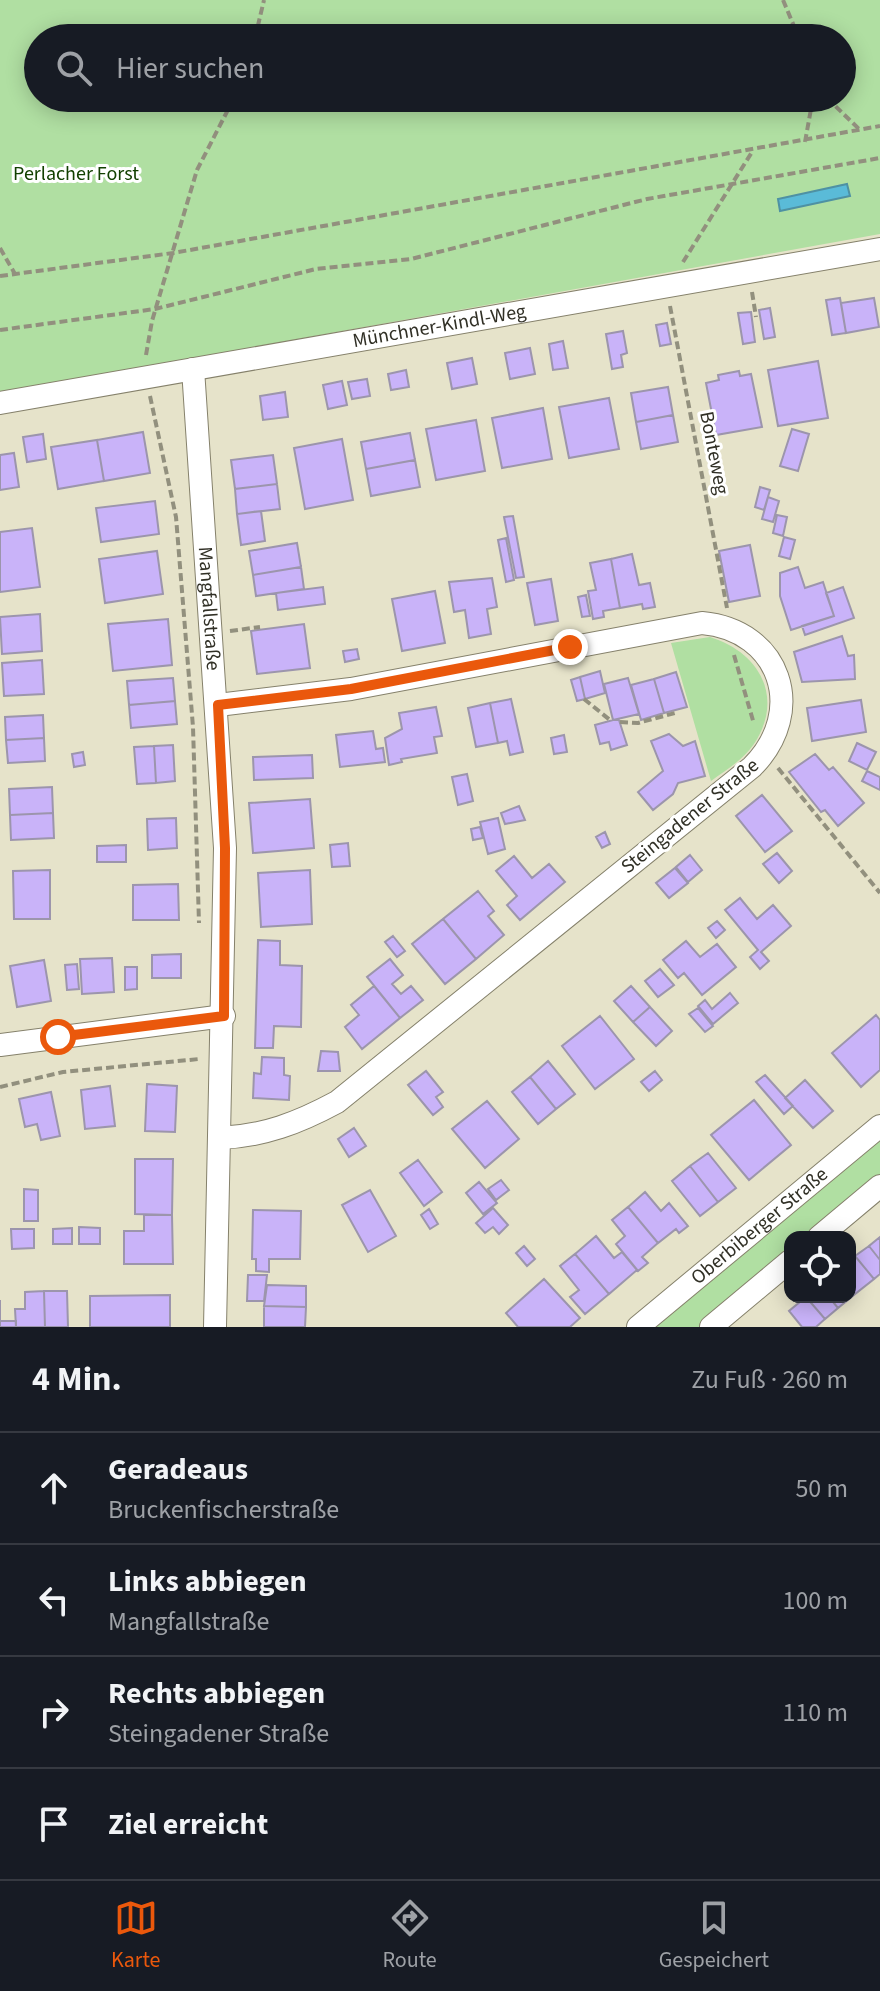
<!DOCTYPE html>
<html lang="de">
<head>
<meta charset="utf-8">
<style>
  :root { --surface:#171b24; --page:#242831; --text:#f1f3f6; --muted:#9ea1a6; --line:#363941; --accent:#ea580c }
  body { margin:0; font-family:"Source Sans 3",sans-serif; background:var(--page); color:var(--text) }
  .controls { position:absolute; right:24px; bottom:24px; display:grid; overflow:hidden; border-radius:16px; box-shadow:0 4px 20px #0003 }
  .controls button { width:72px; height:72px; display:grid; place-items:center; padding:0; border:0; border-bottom:2px solid var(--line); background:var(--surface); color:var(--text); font:40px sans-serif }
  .stop { position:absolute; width:24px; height:24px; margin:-18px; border:6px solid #ea580c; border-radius:50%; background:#fff }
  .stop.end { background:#ea580c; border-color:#fff; box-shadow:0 2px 8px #0008 }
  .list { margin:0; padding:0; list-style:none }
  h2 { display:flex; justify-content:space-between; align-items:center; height:104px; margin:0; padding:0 32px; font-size:34px }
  h2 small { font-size:26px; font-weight:400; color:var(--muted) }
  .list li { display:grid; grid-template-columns:52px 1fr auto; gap:24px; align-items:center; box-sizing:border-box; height:112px; padding:0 32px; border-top:2px solid var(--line) }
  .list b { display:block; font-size:30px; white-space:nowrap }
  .list p { margin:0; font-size:26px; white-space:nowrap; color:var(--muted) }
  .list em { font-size:26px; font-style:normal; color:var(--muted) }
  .icon { flex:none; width:44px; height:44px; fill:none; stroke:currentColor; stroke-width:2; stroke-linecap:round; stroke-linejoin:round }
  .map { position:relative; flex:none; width:880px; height:1327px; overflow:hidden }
  .search { position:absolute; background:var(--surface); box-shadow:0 4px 20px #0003; left:24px; right:24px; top:24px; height:88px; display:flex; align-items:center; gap:20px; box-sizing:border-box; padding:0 28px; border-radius:44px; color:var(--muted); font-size:30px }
  .sheet { height:552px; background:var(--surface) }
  nav { display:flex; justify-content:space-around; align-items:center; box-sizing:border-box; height:112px; border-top:2px solid var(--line); background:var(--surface); font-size:22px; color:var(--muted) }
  nav a { display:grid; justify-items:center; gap:4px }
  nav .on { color:var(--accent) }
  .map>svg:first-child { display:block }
  .green { fill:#b0dfa2; fill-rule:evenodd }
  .water { fill:#5abbd8; stroke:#4e91a3; stroke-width:2 }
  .building { fill:#c9b3f9; stroke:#9c95ac; stroke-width:2 }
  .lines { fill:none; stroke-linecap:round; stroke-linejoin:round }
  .minor-casing { stroke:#85816b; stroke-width:24 }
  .path { stroke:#92907e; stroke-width:4; stroke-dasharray:8 4; stroke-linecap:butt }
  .minor { stroke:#fff; stroke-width:22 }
  .route { stroke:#ea580c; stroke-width:10 }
  .labels { text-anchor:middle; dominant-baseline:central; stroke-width:6; stroke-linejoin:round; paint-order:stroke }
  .park-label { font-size:20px; fill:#124000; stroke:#fff }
  .street-label { font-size:20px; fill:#313026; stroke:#fff }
</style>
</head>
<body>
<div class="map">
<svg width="880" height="1327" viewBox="0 0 880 1327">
  <rect width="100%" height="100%" fill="#e6e3ca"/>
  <path class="green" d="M0,0H880V234L0,393ZM38,38H842V98H38Z
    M710,637C759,652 785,697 754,744C743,760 726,770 711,781L671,643Z
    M880,1140V1180L810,1237H790V1253L700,1327H654Z"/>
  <path class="water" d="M847,184L850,196L780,211L778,199Z"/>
  <path class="building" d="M300,98H326V102L301,105Z
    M840,298L846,333L832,335L826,300Z
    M874,298L879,327L846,333L841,303Z
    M770,308L775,337L764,339L759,310Z
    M751,312L755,342L743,344L738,313Z
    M667,323L671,344L660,346L656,325Z
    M623,331L627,353L621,355L623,367L612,369L606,334Z
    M563,341L568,368L553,370L549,344Z
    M530,348L535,374L510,379L505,353Z
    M472,358L477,384L452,389L447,363Z
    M818,361L828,418L778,426L768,370Z
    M406,370L409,387L391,390L388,374Z
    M739,371L740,376L751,374L762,427L716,435L706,383L719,380L718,375Z
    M367,379L370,396L352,399L348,382Z
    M342,381L347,405L328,409L323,385Z
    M668,387L673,415L636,422L631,393Z
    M285,392L288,417L263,420L260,396Z
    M609,398L619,449L569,458L559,407Z
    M543,408L552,459L502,468L492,418Z
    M673,415L678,442L641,449L636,422Z
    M476,420L485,471L436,480L426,429Z
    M792,429L809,434L798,471L780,466Z
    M143,432L150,473L104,481L97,440Z
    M410,433L415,460L366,469L361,442Z
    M43,434L46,459L27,462L23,437Z
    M342,439L353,500L305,509L294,448Z
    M97,440L104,481L58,489L51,447Z
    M14,453L19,487L0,490V455Z
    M273,455L277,484L235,489L231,460Z
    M415,460L420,487L371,496L366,469Z
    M277,484L280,509L237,514L235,489Z
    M760,487L770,490L764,510L755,507Z
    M768,497L779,501L773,522L762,519Z
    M155,501L159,534L101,542L96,508Z
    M261,511L265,541L241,545L237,514Z
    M777,515L787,517L783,536L773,533Z
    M513,516L524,577L516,578L504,517Z
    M32,528L40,587L0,592V532Z
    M784,537L795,540L790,559L779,556Z
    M506,538L514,580L506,582L498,540Z
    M297,543L301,567L253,575L249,551Z
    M750,545L760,596L729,602L719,551Z
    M157,551L163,594L105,603L99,559Z
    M632,554L639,585L650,583L655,607L643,609L642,604L620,608L611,559Z
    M611,559L620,608L603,611L604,617L593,619L588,591L596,590L590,563Z
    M301,567L304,589L256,596L253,575Z
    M798,567L805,588L823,582L834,616L791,630L780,596V573Z
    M492,578L497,607L487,609L491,634L469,638L465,610L454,612L449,582Z
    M551,579L558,621L535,625L527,583Z
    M323,587L325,604L278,610L276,593Z
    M843,587L854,618L805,635L802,626L834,616L826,593Z
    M435,591L445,643L402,651L392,599Z
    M586,595L590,616L582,617L578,597Z
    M40,614L42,651L2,654L0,617Z
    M168,619L172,665L113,671L108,624Z
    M304,624L310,668L257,674L251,631Z
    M842,636L848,656L854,655L855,679L802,682L794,652Z
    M357,649L359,659L345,662L343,651Z
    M42,660L44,694L4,696L2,663Z
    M600,671L605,693L585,699L580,677Z
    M676,672L687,707L664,713L654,679Z
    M580,677L585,699L577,701L571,680Z
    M173,678L175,701L129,705L127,681Z
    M628,678L639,714L613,720L604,684Z
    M654,679L664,713L641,720L631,685Z
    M511,699L523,752L510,755L507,741L498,743L490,703Z
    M861,700L866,732L812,741L807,708Z
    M175,701L177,724L131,728L129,705Z
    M490,703L498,743L476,747L468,708Z
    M436,707L442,736L434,737L437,753L401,759L402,762L389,765L385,738L402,729L399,713Z
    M43,715L44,738L6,740L5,717Z
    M613,720H619L627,745L611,750L609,742L600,744L595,725Z
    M373,731L376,749L383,748L385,762L340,767L336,735Z
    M669,734L683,746L695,741L705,776L678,783L673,794L653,810L638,792L663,771L651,741Z
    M564,735L567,752L554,754L551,738Z
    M44,738L45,761L8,763L6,740Z
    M857,743L876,752L867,770L849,761Z
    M173,745L175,781L156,783L154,746Z
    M154,746L156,783L137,784L134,747Z
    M83,752L85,765L74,767L72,754Z
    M815,754L829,770L833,767L864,803L838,826L825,810L821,812L789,772Z
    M312,755L313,778L254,780L253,757Z
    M867,771L880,777V790L862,781Z
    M467,774L473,801L458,805L452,777Z
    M52,787L53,813L10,815L9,789Z
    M762,795L792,831L765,852L736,816Z
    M310,799L314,848L253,853L249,803Z
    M519,806L525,820L505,824L501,813Z
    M53,813L54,838L11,840L10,815Z
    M176,818L177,848L148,850L147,819Z
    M498,818L505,849L488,854L480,822Z
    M480,827L483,838L473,840L471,829Z
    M605,832L610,844L602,848L596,837Z
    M348,843L350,866L332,867L330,845Z
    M126,845V862H97V846Z
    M777,853L792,871L779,883L763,864Z
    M690,855L702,870L688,882L676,867Z
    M514,856L532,878L549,864L565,882L520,920L507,905L517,896L496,871Z
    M675,868L688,883L669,898L656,883Z
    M50,870V919H14L13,871Z
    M310,870L312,924L261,927L258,873Z
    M178,884L179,920H133V885Z
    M478,891L494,911L488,916L504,935L476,959L443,919Z
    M740,898L757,919L773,905L791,926L761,952L769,961L760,969L750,957L758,950L725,910Z
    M443,919L476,959L445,984L412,944Z
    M717,921L725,930L716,938L708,928Z
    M393,936L405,951L397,957L385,942Z
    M258,940L280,941V965L302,966L301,1027L274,1026L273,1048H255Z
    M686,941L700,957L717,944L736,967L702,995L684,973L678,978L663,960Z
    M181,954V978H152V955Z
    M112,958L114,992L82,994L80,959Z
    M390,959L403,975L392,984L401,994L411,986L423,1000L400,1018L367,977Z
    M44,960L51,1001L17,1007L10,966Z
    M77,964L79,989L67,990L65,965Z
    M125,967H137V989L125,990Z
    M660,969L674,985L658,997L645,981Z
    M374,986L400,1018L362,1049L345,1027L359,1015L351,1005Z
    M631,986L650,1007L633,1022L614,1001Z
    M730,993L738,1003L713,1024L698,1006L705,1000L712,1009Z
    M650,1007L672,1031L656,1046L633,1022Z
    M698,1008L713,1026L705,1032L689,1014Z
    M876,1015L880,1020V1070L861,1087L832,1053Z
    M600,1016L634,1059L595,1089L562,1046Z
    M321,1051L338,1052L340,1071H318Z
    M262,1057L284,1058V1075L290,1076L289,1100L253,1098L254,1073L261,1074Z
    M548,1061L575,1094L556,1109L530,1077Z
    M426,1071L443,1092L436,1097L443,1107L433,1115L408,1085Z
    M655,1071L662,1080L649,1091L641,1082Z
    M765,1075L793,1106L784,1114L756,1082Z
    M530,1077L556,1109L538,1124L512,1092Z
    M805,1080L833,1111L813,1128L785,1098Z
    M147,1084L177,1086L175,1132L145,1131Z
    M110,1086L115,1126L85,1129L81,1090Z
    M51,1092L60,1136L41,1140L37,1124L25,1127L19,1099Z
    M754,1100L791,1145L749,1180L711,1135Z
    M487,1101L519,1139L485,1168L452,1129Z
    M354,1128L366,1146L349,1157L338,1139Z
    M708,1153L736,1188L718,1202L690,1166Z
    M135,1159H173L172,1215L135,1214Z
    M418,1160L442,1192L424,1206L400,1173Z
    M690,1166L718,1202L700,1216L672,1181Z
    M501,1180L509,1190L496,1200L488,1189Z
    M479,1182L497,1203L483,1214L466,1193Z
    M24,1189L38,1190V1221H24Z
    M370,1190L396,1236L368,1252L342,1205Z
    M645,1192L661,1211L669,1203L688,1226L679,1233L676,1229L658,1243L628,1207Z
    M628,1207L658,1243L642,1257L648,1263L638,1271L616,1244L625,1236L612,1220Z
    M493,1208L508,1225L499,1234L493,1227L485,1233L476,1223Z
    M429,1209L438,1224L430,1229L421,1215Z
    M253,1210L301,1211L300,1259H269V1272L256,1271V1259H252Z
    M144,1215H172L173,1264H124V1231H144Z
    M79,1227L100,1228V1244H79Z
    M72,1228V1244H53V1229Z
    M11,1229H34V1248L12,1249Z
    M596,1236L614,1258L622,1252L637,1270L609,1294L575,1254Z
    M880,1237V1260L869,1246Z
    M524,1246L535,1259L527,1266L516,1253Z
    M869,1246L880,1260V1274L874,1279L855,1256Z
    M575,1254L609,1294L585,1314L570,1297L579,1290L560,1266Z
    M855,1256L874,1279L855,1294L850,1288V1261Z
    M248,1275H267L264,1301H247Z
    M544,1279L580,1318L570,1327H518L506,1313Z
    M267,1285L306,1286V1307L264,1306Z
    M850,1288L855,1294L838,1308L829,1297H850Z
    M44,1291H67L68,1327H45Z
    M44,1291L45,1327H16L15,1309H25V1292Z
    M170,1295V1327H90V1296Z
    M806,1297L825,1319L816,1327H802L789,1311Z
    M806,1297H829L838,1308L825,1319Z
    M0,1300V1321H16V1327H0Z
    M264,1306L306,1307L305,1327H264Z"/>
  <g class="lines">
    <g class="minor-casing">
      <g id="minor">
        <path id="s1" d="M193,369L225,848L215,1327"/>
        <path id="s2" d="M0,403L880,249"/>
        <path d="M218,705L351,689L702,623C780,630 808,711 752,767L337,1102C298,1123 264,1136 220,1138"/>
        <path d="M0,1045L224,1016"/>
        <path d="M819,1237L880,1186"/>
        <path id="s3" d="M638,1327L880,1126"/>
        <path d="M711,1327L790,1261"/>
      </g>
    </g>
    <path class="path" d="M783,0L799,38
      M255,38L264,0
      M827,98L859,129
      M805,142L813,98
      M0,248L15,274
      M683,262L752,152
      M0,276L173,253L880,126
      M752,292L756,317
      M670,306L727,608
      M0,330L155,309L316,269L411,259L647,199L880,158
      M146,355L152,321L197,170L234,98
      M150,396L176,517L193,727L199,923
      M230,631L260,627
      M734,655L754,724
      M584,699L610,720
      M620,722L638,723L675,713
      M778,768L880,893
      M0,1087L63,1072L199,1059"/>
    <use href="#minor" class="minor"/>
  </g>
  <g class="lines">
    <path class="route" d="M58,1037L224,1016L225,848L218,705L351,689L570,647"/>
  </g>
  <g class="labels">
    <g class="park-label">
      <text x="76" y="174">Perlacher Forst</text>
    </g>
    <g class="street-label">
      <text stroke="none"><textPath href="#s2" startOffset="446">Münchner-Kindl-Weg</textPath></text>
      <text transform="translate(714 453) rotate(79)">Bonteweg</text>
      <text stroke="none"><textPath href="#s1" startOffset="240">Mangfallstraße</textPath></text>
      <text transform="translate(690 816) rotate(-39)">Steingadener Straße</text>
      <text stroke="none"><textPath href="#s3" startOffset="158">Oberbiberger Straße</textPath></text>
    </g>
  </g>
</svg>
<div class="controls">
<button><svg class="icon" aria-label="locate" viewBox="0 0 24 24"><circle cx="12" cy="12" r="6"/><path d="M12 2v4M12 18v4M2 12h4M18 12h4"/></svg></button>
</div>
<div class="stop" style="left:58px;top:1037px"></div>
<div class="stop end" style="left:570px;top:647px"></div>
<div class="search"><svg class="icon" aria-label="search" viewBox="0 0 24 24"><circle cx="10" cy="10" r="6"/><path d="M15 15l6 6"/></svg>Hier suchen</div>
</div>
<section class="sheet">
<h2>4 Min.<small>Zu Fuß · 260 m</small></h2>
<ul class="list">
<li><svg class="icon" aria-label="ahead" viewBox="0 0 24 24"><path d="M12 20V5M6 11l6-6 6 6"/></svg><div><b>Geradeaus</b><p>Bruckenfischerstraße</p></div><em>50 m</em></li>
<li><svg class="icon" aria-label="left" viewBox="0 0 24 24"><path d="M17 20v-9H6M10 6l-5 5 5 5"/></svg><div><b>Links abbiegen</b><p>Mangfallstraße</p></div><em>100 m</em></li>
<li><svg class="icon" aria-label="right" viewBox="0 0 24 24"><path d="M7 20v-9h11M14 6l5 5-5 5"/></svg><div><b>Rechts abbiegen</b><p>Steingadener Straße</p></div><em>110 m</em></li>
<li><svg class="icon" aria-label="arrive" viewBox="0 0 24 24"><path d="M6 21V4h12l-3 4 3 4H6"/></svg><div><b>Ziel erreicht</b></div></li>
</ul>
</section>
<nav>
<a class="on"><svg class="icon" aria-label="map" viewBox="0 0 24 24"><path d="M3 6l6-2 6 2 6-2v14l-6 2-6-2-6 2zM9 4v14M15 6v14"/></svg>Karte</a>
<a><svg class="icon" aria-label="directions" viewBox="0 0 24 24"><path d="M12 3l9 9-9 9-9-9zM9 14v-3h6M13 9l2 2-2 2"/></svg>Route</a>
<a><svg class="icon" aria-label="saved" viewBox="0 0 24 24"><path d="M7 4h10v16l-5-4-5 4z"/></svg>Gespeichert</a>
</nav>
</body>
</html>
